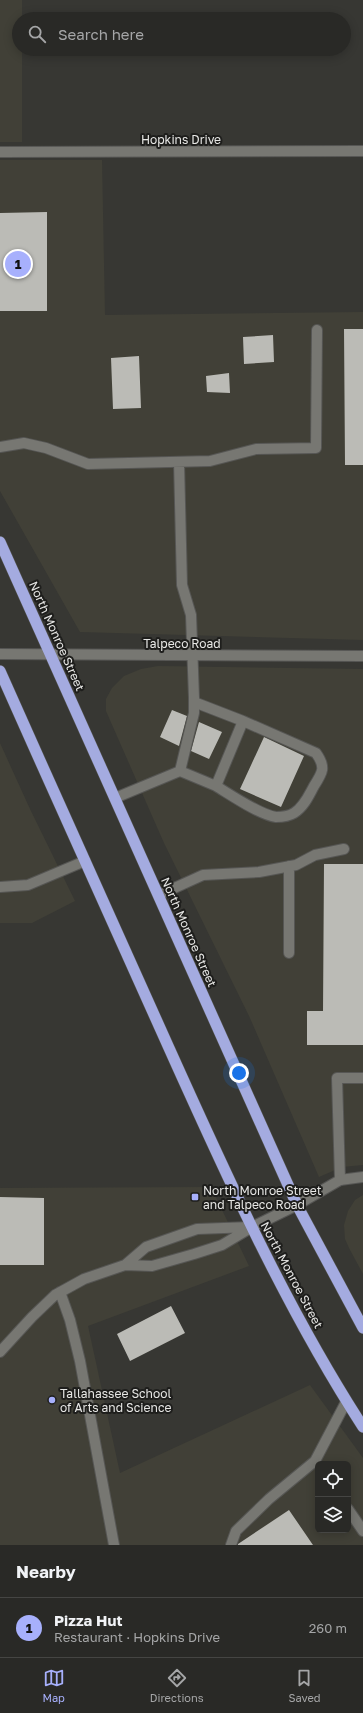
<!DOCTYPE html>
<html lang="en">
<head>
<meta charset="utf-8">
<style>
  :root { --surface:#292926; --page:#353532; --text:#f1f3f6; --muted:#a5a6a7; --line:#454543; --accent:#a7b0fc }
  body { margin:0; font-family:"Golos Text",sans-serif; background:var(--page); color:var(--text) }
  .controls { position:absolute; right:12px; bottom:12px; display:grid; overflow:hidden; border-radius:6px; box-shadow:0 2px 10px #0003 }
  .controls button { width:36px; height:36px; display:grid; place-items:center; padding:0; border:0; border-bottom:1px solid var(--line); background:var(--surface); color:var(--text); font:20px sans-serif }
  .you { position:absolute; left:239px; top:1073px; width:14px; height:14px; margin:-10px; border:3px solid #fff; border-radius:50%; background:#1a73e8; box-shadow:0 0 0 6px #1a73e833 }
  .badge { display:grid; place-items:center; width:26px; height:26px; border-radius:50%; background:var(--accent); color:#111; font-size:13px; font-weight:700 }
  .pin { position:absolute; translate:-50% -50%; border:2px solid #fff; box-shadow:0 1px 4px #0006 }
  .list { margin:0; padding:0; list-style:none }
  h2 { display:flex; justify-content:space-between; align-items:center; height:52px; margin:0; padding:0 16px; font-size:17px }
  h2 small { font-size:13px; font-weight:400; color:var(--muted) }
  .list li { display:grid; grid-template-columns:26px 1fr auto; gap:12px; align-items:center; box-sizing:border-box; height:60px; padding:0 16px; border-top:1px solid var(--line) }
  .list b { display:block; font-size:15px; white-space:nowrap }
  .list p { margin:0; font-size:13px; white-space:nowrap; color:var(--muted) }
  .list em { font-size:13px; font-style:normal; color:var(--muted) }
  .icon { flex:none; width:22px; height:22px; fill:none; stroke:currentColor; stroke-width:2; stroke-linecap:round; stroke-linejoin:round }
  .map { position:relative; flex:none; width:363px; height:1545px; overflow:hidden }
  .search { position:absolute; background:var(--surface); box-shadow:0 2px 10px #0003; left:12px; right:12px; top:12px; height:44px; display:flex; align-items:center; gap:10px; box-sizing:border-box; padding:0 14px; border-radius:22px; color:var(--muted); font-size:15px }
  .sheet { height:112px; background:var(--surface) }
  nav { display:flex; justify-content:space-around; align-items:center; box-sizing:border-box; height:56px; border-top:1px solid var(--line); background:var(--surface); font-size:11px; color:var(--muted) }
  nav a { display:grid; justify-items:center; gap:2px }
  nav .on { color:var(--accent) }
  .map>svg:first-child { display:block }
  .built { fill:#414037; fill-rule:evenodd }
  .building { fill:#bbbbb6 }
  .lines { fill:none; stroke-linecap:round; stroke-linejoin:round }
  .service-casing { stroke:#565654; stroke-width:12 }
  .minor-casing { stroke:#565654; stroke-width:12 }
  .trunk-casing { stroke:#565654; stroke-width:12 }
  .service { stroke:#777772; stroke-width:10 }
  .minor { stroke:#777772; stroke-width:10 }
  .trunk { stroke:#a4abe0; stroke-width:11 }
  .poi-dot { fill:#a7b0fc; stroke:#1e1e1c; stroke-width:1.5 }
  .labels { text-anchor:middle; dominant-baseline:central; stroke-width:4; stroke-linejoin:round; paint-order:stroke }
  .street-label { font-size:12px; fill:#e7e7e5; stroke:#1e1e1c }
  .poi-label { font-size:12px; fill:#e7e7e5; stroke:#1e1e1c; text-anchor:start }
</style>
</head>
<body>
<div class="map">
<svg width="363" height="1545" viewBox="0 0 363 1545">
  <rect width="100%" height="100%" fill="#373733"/>
  <path class="built" d="M0,0H22V19H19V49H22V142H0Z
    M0,160H102L105,315L363,312V640L80,632L0,491Z
    M158,666L363,669V1165L342,1167L319,1177L250,1018L164,843L106,711V699L112,688L124,676L141,669Z
    M0,743L30,809L75,901L32,923H0Z
    M211,1187L249,1266L88,1326L120,1473L310,1385L363,1458V1545H0V1188ZM318,1464H348V1530H318Z
    M363,1195V1274L349,1248L345,1239L344,1225L348,1211L355,1200Z"/>
  <path class="building" d="M47,212V311H0V213Z
    M344,329H363V465H345Z
    M273,335L274,362L244,364L243,337Z
    M139,356L141,408L113,409L111,358Z
    M229,373L230,393L207,392L206,376Z
    M172,710L187,716L179,746L160,737Z
    M199,722L222,732L209,759L191,751Z
    M264,737L304,756L281,807L240,789Z
    M324,864H363V1045H307V1011H323Z
    M0,1197L44,1198V1265H0Z
    M171,1306L185,1333L130,1361L117,1334Z
    M289,1510L313,1545H238V1544Z"/>
  <g class="lines">
    <g class="service-casing">
      <path id="service" d="M0,447L24,443L46,448L88,464L210,461L256,449L316,448L317,330
        M179,462L182,585L191,615L194,698V713L180,771
        M216,786C231,795 260,815 276,817C282,817 289,816 294,813C304,807 309,795 314,786C323,772 326,767 316,753L243,721
        M115,798L180,771L216,786L243,721L194,702
        M0,887L28,885L85,861
        M159,895L203,875L259,872L296,865L315,855L344,849
        M289,953V866
        M340,1180L337,1078H363
        M125,1265L146,1247L197,1229L251,1227
        M60,1292L70,1320L80,1361L114,1545
        M0,1352L32,1317L55,1295L84,1279L125,1265L152,1266L194,1254L222,1245L252,1227
        M348,1509L363,1531
        M231,1545L236,1531L269,1499L315,1461L346,1402"/>
    </g>
    <g class="minor-casing">
      <path id="minor" d="M0,152L363,151
        M0,654L363,656
        M252,1227L297,1205L340,1180L363,1177"/>
    </g>
    <g class="trunk-casing">
      <path id="trunk" d="M0,542L297,1205L363,1328
        M0,671C56,797 113,923 169,1048C227,1177 286,1308 363,1427"/>
    </g>
    <use href="#service" class="service"/>
    <use href="#minor" class="minor"/>
    <use href="#trunk" class="trunk"/>
  </g>
  <g class="poi-dot">
    <rect x="191" y="1193" width="8" height="8" rx="2"/>
    <circle cx="52" cy="1400" r="4"/>
  </g>
  <g class="labels">
    <g class="street-label">
      <text x="181" y="139">Hopkins Drive</text>
      <text transform="translate(57 636) rotate(66)">North Monroe Street</text>
      <text x="182" y="643">Talpeco Road</text>
      <text transform="translate(189 932) rotate(66)">North Monroe Street</text>
      <text transform="translate(292 1275) rotate(62)">North Monroe Street</text>
    </g>
    <g class="poi-label">
      <text x="203" y="1190">North Monroe Street<tspan x="203" dy="14">and Talpeco Road</tspan></text>
      <text x="60" y="1393">Tallahassee School<tspan x="60" dy="14">of Arts and Science</tspan></text>
    </g>
  </g>
</svg>
<div class="controls">
<button><svg class="icon" aria-label="locate" viewBox="0 0 24 24"><circle cx="12" cy="12" r="6"/><path d="M12 2v4M12 18v4M2 12h4M18 12h4"/></svg></button>
<button><svg class="icon" aria-label="layers" viewBox="0 0 24 24"><path d="M12 4l9 5-9 5-9-5zM3 14l9 5 9-5"/></svg></button>
</div>
<div class="you"></div>
<div class="pin badge" style="left:18px;top:264px">1</div>
<div class="search"><svg class="icon" aria-label="search" viewBox="0 0 24 24"><circle cx="10" cy="10" r="6"/><path d="M15 15l6 6"/></svg>Search here</div>
</div>
<section class="sheet">
<h2>Nearby<small></small></h2>
<ul class="list">
<li><span class="badge">1</span><div><b>Pizza Hut</b><p>Restaurant · Hopkins Drive</p></div><em>260 m</em></li>
</ul>
</section>
<nav>
<a class="on"><svg class="icon" aria-label="map" viewBox="0 0 24 24"><path d="M3 6l6-2 6 2 6-2v14l-6 2-6-2-6 2zM9 4v14M15 6v14"/></svg>Map</a>
<a><svg class="icon" aria-label="directions" viewBox="0 0 24 24"><path d="M12 3l9 9-9 9-9-9zM9 14v-3h6M13 9l2 2-2 2"/></svg>Directions</a>
<a><svg class="icon" aria-label="saved" viewBox="0 0 24 24"><path d="M7 4h10v16l-5-4-5 4z"/></svg>Saved</a>
</nav>
</body>
</html>
